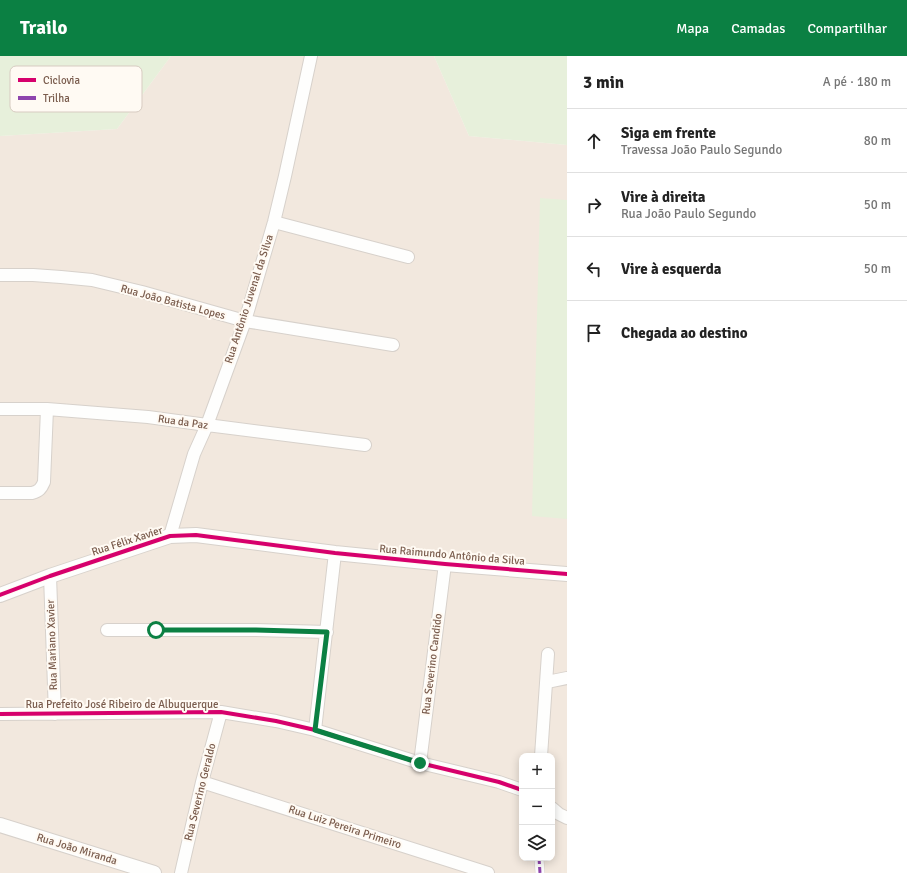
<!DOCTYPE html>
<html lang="pt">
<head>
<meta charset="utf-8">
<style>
  :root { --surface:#fff; --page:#f2f2f2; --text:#222; --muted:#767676; --line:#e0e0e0; --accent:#0b8043 }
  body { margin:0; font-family:Signika,sans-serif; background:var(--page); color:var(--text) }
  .controls { position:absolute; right:12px; bottom:12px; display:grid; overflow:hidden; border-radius:8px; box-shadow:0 2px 10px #0003 }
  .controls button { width:36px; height:36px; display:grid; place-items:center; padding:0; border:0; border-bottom:1px solid var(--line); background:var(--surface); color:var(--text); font:20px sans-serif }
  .stop { position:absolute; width:12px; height:12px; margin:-9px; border:3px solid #0b8043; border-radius:50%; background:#fff }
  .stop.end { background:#0b8043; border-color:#fff; box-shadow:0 1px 4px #0008 }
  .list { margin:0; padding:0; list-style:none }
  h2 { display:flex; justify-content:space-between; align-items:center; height:52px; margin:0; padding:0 16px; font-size:17px }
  h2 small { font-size:13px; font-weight:400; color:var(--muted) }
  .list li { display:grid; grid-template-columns:26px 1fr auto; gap:12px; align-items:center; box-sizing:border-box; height:64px; padding:0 16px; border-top:1px solid var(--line) }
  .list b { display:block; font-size:15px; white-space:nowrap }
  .list p { margin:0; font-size:13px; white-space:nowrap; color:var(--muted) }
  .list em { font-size:13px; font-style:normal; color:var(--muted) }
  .icon { flex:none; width:22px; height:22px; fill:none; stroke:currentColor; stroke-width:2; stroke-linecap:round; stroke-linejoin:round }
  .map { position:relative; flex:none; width:567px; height:817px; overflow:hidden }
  header { display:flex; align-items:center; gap:24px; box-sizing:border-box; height:56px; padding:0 20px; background:var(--accent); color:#fff }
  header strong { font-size:19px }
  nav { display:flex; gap:22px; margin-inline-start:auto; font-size:14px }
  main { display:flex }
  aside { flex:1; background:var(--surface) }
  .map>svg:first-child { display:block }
  .residential { fill:#f2e8de; fill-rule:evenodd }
  .green { fill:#e7f0db }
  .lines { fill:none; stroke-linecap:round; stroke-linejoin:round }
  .pedestrian-casing { stroke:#d7d1cb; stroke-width:10 }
  .minor-casing { stroke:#d7d1cb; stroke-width:14 }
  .tertiary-casing { stroke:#d7d1cb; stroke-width:16 }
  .pedestrian { stroke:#fefefd; stroke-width:9 }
  .minor { stroke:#fefefd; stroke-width:12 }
  .tertiary { stroke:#fefefd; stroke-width:14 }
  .quiet { stroke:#8e44ad; stroke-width:3; stroke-dasharray:6 3; stroke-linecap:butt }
  .cycleway-casing { stroke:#fffaf3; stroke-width:6 }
  .cycleway { stroke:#d6006c; stroke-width:4 }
  .route { stroke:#0b8043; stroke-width:5 }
  .labels { text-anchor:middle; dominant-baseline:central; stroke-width:4; stroke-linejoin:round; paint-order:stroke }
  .street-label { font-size:11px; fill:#7a5c4d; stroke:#fffaf3 }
  .key { fill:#fffaf3; stroke:#d7cbc1; stroke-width:1 }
  .key-label { font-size:11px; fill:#7a5c4d }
</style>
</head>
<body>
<header>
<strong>Trailo</strong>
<nav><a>Mapa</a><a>Camadas</a><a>Compartilhar</a></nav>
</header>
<main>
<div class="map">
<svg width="567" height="817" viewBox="0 0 567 817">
  <rect width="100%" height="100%" fill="#f9f5f0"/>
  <path class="residential" d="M171,0H434L469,80L567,89V817H0V80L117,73ZM522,700H552V802H522Z"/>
  <path class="green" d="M0,0H171L117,73L0,80Z
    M434,0H567V89L469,80Z
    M540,142L567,144V463L532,460Z"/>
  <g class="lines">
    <g class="pedestrian-casing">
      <path id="pedestrian" d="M539,802L540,817"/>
    </g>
    <g class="minor-casing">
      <path id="minor" d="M274,166L408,201
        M0,219H33L61,221L92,224L142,236L245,265L393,289
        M0,353H47L148,361L207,369L365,389
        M0,437H32C39,435 41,433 44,426L47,353
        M170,480L194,398L207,369L245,265L274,166L285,120L311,0
        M50,520L55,658
        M107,574H256L327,576
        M547,626L567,622
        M0,658L221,656L276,665L315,674L420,707L499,726L522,734
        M315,674L335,497
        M541,700L548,598
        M420,707L445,508
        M202,726L488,817
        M552,752L559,758L567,762
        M181,817L202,726L221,656"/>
    </g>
    <g class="tertiary-casing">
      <path id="tertiary" d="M0,539L50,520L170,480L196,479L335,497L445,508L567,518
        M0,769L154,817"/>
    </g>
    <use href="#pedestrian" class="pedestrian"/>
    <use href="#minor" class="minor"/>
    <use href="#tertiary" class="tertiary"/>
    <path class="quiet" d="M539,802L540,817"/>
    <g class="cycleway-casing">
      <path id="cycleway" d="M0,539L50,520L170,480L196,479L335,497L445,508L567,518
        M0,658L221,656L276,665L315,674L420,707L499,726L522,734"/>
    </g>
    <use href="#cycleway" class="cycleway"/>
  </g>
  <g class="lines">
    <path class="route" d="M156,574H256L327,576L315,674L420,707"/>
  </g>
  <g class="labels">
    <g class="street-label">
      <text transform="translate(249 243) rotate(-72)">Rua Antônio Juvenal da Silva</text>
      <text transform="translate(173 246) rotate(15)">Rua João Batista Lopes</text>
      <text transform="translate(183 366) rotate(8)">Rua da Paz</text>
      <text transform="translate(127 485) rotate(-18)">Rua Félix Xavier</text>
      <text transform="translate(452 499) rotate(5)">Rua Raimundo Antônio da Silva</text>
      <text transform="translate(52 589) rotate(-92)">Rua Mariano Xavier</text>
      <text transform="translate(432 608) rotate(-83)">Rua Severino Candido</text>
      <text x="122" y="648">Rua Prefeito José Ribeiro de Albuquerque</text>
      <text transform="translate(200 736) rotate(-76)">Rua Severino Geraldo</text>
      <text transform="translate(345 771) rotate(18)">Rua Luiz Pereira Primeiro</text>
      <text transform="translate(77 793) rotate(17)">Rua João Miranda</text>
    </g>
  </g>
  <rect x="10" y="10" width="132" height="46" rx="6" class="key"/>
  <rect x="18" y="22" width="18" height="4" fill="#d6006c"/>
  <rect x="18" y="40" width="18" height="4" fill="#8e44ad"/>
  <g class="key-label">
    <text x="43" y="28">Ciclovia</text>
    <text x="43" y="46">Trilha</text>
  </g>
</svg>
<div class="controls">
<button>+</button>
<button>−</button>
<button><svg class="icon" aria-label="layers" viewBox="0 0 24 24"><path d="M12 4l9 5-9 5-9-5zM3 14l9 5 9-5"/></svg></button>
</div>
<div class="stop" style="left:156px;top:574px"></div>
<div class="stop end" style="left:420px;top:707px"></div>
</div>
<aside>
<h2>3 min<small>A pé · 180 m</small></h2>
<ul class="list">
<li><svg class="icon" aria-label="ahead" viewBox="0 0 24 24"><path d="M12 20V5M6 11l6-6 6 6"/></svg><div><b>Siga em frente</b><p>Travessa João Paulo Segundo</p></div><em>80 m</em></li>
<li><svg class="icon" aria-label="right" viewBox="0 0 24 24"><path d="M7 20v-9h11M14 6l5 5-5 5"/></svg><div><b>Vire à direita</b><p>Rua João Paulo Segundo</p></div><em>50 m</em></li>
<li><svg class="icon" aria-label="left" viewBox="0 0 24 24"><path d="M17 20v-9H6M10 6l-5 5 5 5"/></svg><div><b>Vire à esquerda</b></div><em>50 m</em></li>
<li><svg class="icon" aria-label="arrive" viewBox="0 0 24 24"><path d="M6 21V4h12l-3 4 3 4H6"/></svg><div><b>Chegada ao destino</b></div></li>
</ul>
</aside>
</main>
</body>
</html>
